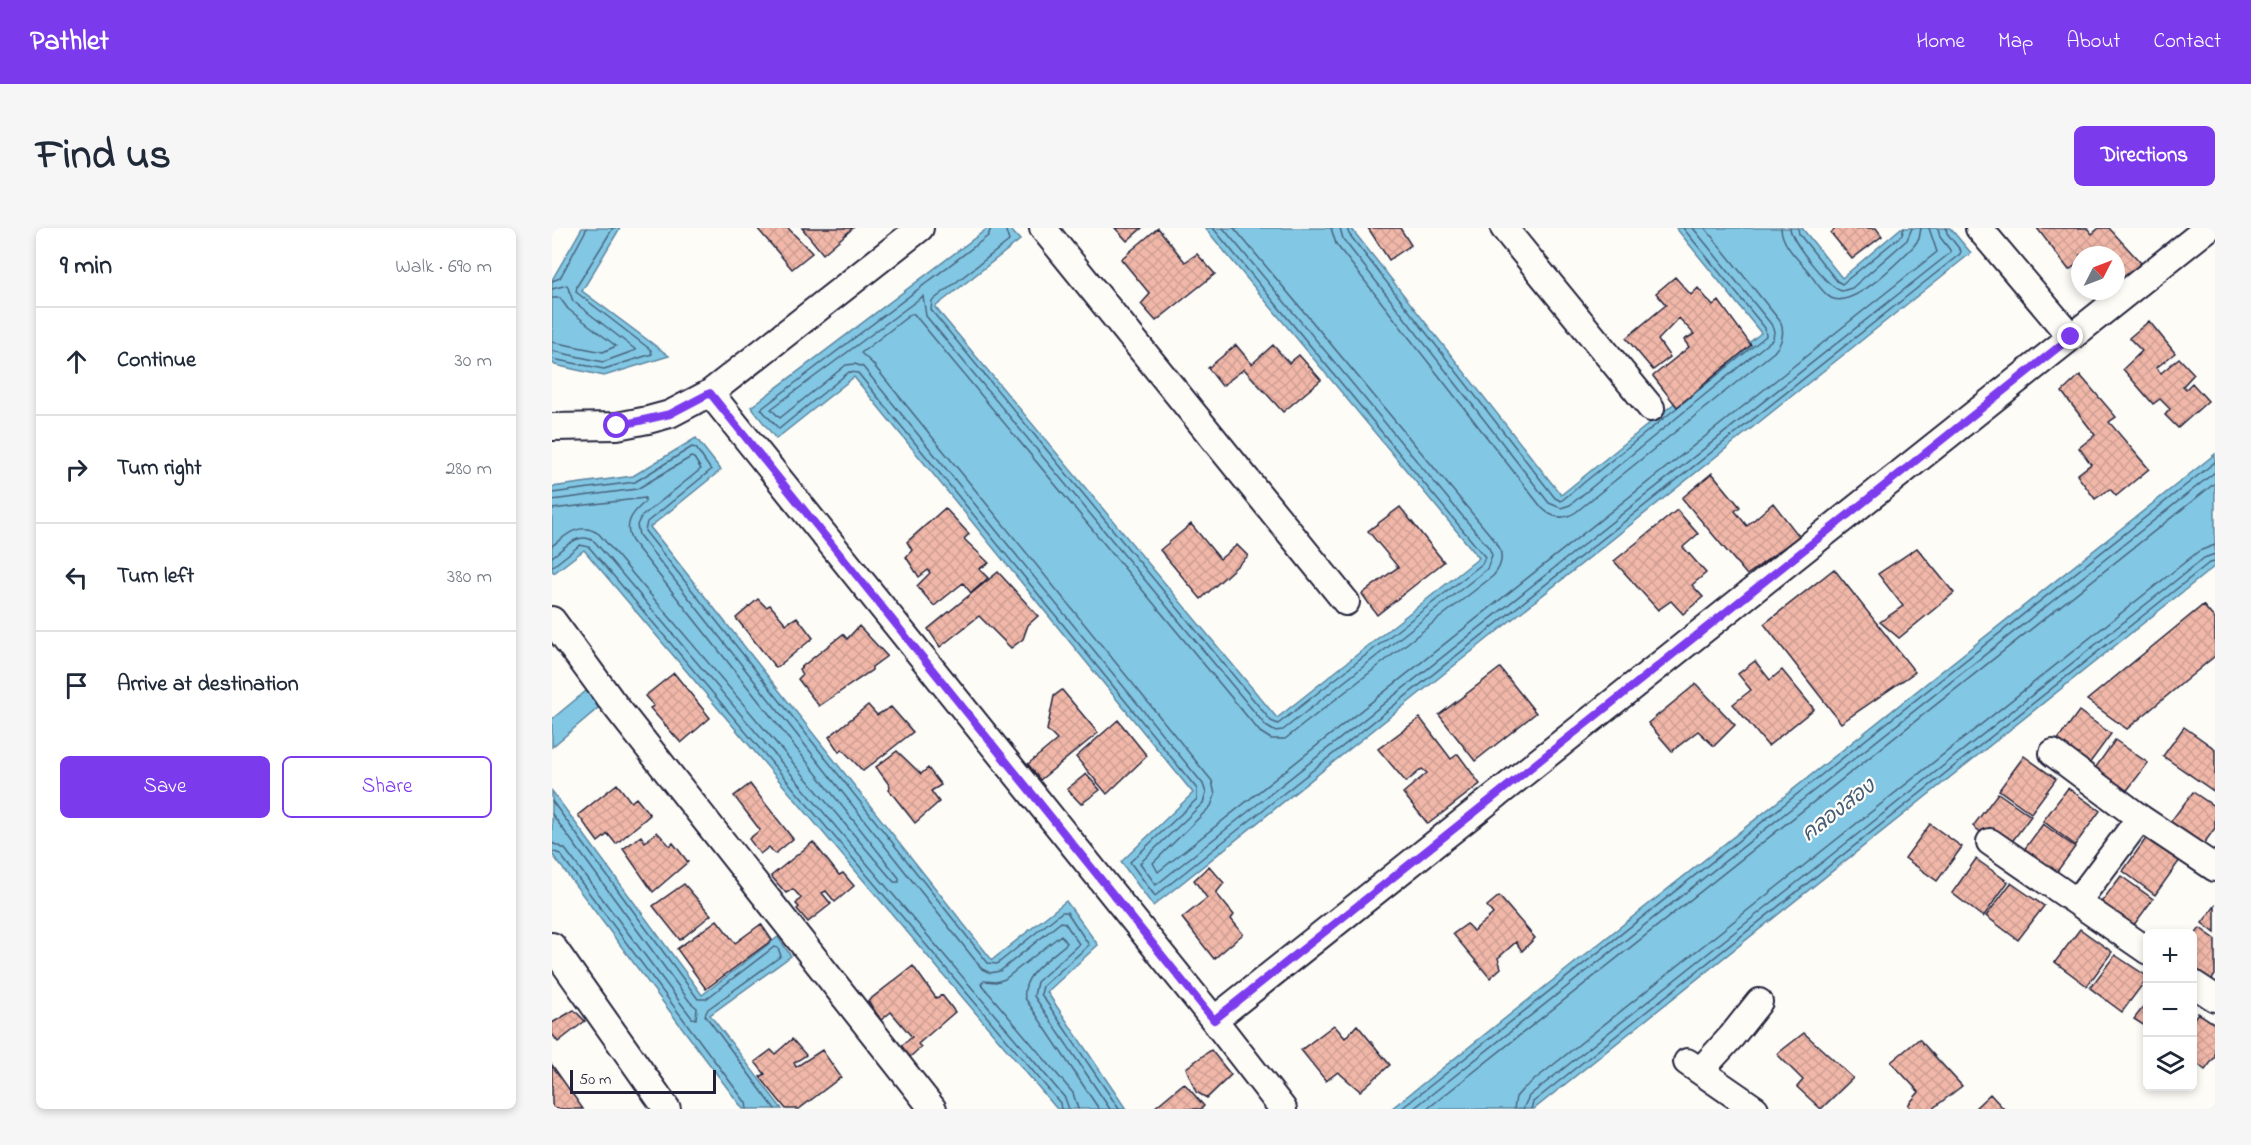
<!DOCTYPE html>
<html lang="en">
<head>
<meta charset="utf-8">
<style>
  :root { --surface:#fff; --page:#f6f6f7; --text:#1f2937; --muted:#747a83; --line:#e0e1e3; --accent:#7c3aed }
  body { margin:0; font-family:"Indie Flower","Playpen Sans Thai",sans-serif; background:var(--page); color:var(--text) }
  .controls { position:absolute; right:18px; bottom:18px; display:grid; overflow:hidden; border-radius:9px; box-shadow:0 3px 9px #0003 }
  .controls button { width:54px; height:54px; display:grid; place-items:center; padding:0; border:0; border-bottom:2px solid var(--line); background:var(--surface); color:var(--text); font:30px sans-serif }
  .compass { position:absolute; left:1519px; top:18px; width:54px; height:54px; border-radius:50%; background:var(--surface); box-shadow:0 3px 9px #0003; rotate:48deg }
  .scale { position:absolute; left:18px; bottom:15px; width:146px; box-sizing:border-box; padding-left:6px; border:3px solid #22223b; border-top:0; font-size:16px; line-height:21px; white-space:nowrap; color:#22223b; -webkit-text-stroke:4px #fdfcf7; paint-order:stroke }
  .stop { position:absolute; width:18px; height:18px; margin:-14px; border:4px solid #7c3aed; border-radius:50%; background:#fff }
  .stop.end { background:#7c3aed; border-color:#fff; box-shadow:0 2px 6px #0008 }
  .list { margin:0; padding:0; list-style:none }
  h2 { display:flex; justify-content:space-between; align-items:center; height:78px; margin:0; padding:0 24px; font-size:26px }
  h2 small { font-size:20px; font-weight:400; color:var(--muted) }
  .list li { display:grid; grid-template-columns:39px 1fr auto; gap:18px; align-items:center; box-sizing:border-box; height:108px; padding:0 24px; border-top:2px solid var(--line) }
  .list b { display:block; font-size:22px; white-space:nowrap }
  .list em { font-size:20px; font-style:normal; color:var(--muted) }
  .actions { display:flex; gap:12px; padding:18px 24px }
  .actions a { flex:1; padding:14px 0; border:2px solid var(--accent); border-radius:9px; text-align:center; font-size:21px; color:var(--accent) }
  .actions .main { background:var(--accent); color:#fff }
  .icon { flex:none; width:33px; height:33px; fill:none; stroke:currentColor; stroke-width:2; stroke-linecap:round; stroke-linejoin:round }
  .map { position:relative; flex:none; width:1663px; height:881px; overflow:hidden; border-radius:9px }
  header { display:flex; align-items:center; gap:36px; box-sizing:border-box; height:84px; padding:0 30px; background:var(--accent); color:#fff }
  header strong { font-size:28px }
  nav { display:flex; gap:33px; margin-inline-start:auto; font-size:21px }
  .intro { display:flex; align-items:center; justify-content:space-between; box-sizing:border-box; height:144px; padding:0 36px }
  h1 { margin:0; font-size:42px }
  .button { padding:15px 27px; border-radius:9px; background:var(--accent); color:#fff; font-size:21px; font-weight:700 }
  main { display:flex; gap:36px; padding:0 36px }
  aside { flex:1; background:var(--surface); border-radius:9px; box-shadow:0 3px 9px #0003 }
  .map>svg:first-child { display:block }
  .water { fill:#82c7e3; stroke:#5c85a0; stroke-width:1.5 }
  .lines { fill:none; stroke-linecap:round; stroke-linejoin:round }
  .shore { stroke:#48647e; stroke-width:1.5 }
  .building { fill:url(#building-cross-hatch); stroke:#22223b; stroke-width:1.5 }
  .minor-casing { stroke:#22223b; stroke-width:30 }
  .minor { stroke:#fdfcf7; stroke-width:26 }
  .route { stroke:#7c3aed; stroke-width:8 }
  .labels { text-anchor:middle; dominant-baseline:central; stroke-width:4.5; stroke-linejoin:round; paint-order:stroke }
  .water-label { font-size:21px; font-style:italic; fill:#445c76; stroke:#fdfcf7 }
</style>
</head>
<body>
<header>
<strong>Pathlet</strong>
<nav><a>Home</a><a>Map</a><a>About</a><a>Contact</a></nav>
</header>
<div class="intro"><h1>Find us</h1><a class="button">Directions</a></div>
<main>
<aside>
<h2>9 min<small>Walk · 690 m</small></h2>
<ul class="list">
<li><svg class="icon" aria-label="ahead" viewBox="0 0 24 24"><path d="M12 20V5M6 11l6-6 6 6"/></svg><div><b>Continue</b></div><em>30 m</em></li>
<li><svg class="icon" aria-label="right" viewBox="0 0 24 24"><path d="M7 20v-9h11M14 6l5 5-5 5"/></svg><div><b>Turn right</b></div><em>280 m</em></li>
<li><svg class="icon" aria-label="left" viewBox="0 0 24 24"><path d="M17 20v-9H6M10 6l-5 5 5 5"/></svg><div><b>Turn left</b></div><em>380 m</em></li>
<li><svg class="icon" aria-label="arrive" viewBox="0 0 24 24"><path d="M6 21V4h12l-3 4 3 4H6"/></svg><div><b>Arrive at destination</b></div></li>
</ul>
<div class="actions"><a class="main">Save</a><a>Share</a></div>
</aside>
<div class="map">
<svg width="1663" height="881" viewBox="0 0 1663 881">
  <defs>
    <pattern id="building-cross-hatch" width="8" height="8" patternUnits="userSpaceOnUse" patternTransform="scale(1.5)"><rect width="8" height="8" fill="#f1b8a9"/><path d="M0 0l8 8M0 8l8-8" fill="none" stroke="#ce9e92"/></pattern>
  </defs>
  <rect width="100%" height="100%" fill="#fdfcf7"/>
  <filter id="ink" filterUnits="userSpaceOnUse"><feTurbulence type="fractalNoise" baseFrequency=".0167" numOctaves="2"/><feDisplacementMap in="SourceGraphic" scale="12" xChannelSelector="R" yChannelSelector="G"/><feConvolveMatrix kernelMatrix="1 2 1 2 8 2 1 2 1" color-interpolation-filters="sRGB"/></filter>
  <g filter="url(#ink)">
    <path class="water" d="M30,0H68L30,63L117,128L52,148L3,137L0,134V52Z
      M436,0H457L468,12L383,79L725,490L927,330L653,0H799L1009,267L1209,105L1124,0H1250L1290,50L1349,0H1398L1419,25L601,678L569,634L641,565L302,149L224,211L199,179Z
      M144,210L169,242L98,299L440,732L514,673L546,717L495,764L574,881H505L32,322L2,345L0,342V259L81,248Z
      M1663,226V338L982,881H839Z
      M40,458L52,475L0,519V491Z
      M0,563L150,767L226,709L239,728L158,787L230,881H191L0,626Z"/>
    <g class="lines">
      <path class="shore" d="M439,0L436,8L209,181L227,201L297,144L306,145L645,561V571L578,634L603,668L1408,26L1409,23L1395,5L1394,0
        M453,0L457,13L380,73L379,82L719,493L726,496L930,336L933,329L661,0
        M671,0L937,320L940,327L935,341L731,502L722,503L714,498L374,88L371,68L219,181L228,190L294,137L303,136L311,139L651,556L654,565L651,575L588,635L604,657L1398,25V22L1388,9L1386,0
        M682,0L944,314C952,326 951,337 941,348L733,511H719L708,504L362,86H359L309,125L320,135L660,553L663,567L659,578L601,635L606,644L1385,24L1377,0
        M779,0L784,16L990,280C1000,290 1012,292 1024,284L1222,124C1231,114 1233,104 1228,93L1153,0
        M788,0L791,11L997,275L1009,280L1018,277L1221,111L1222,103L1219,96L1141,0
        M795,0L797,6L1003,270L1009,273L1214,108L1213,100L1131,0
        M1229,0C1230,17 1245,30 1255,42C1262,51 1269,64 1279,70C1302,81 1345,34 1361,19L1367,11L1369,0
        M1238,0C1239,13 1277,61 1290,63L1300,60L1355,12L1360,0
        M1246,0L1247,6L1285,53L1290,56L1350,7L1352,0
        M0,53L8,50L35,0
        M0,61L15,57L21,73L84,122L51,134L0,123
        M0,70H8L16,81L64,118L51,124L0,114
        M0,131L52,141L100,126L99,122L24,64L25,58L61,0
        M0,265L83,254L140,219L144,220L159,242L95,294L93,303L436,735L445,736L510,684H515L537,717L491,758L489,766L567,881
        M0,272L85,261L139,229L142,230L149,241L89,289L85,297L87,307L430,741L438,745L448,743L509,694L513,695L527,716L485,754L482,768L558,881
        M0,281L93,270V274C80,285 71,296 80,313L347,650V654H342L47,306C29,293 15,306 0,318
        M0,329C12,320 27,302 43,314L513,870L517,881
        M0,339L28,317L37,319L508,875L509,881
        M0,573L146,771H154L222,719L226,720L229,728L156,781L153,787L223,881
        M0,586L138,774L145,780L144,791L140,790L13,621L0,615
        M0,623L8,626L194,875L195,881
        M526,881L521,865L429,756L432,753L444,754L453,751L509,707L515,715C499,730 469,746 473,770L547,881
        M849,881L1663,234
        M861,881L1663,244
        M875,881L1663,255
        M962,881L964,869L971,861L1647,323L1663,317
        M971,881L977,868L1652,330L1663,326
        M979,881L981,874L1657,335L1663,334"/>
    </g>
    <path class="building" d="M205,0H236L260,25L240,41Z
      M250,0H301L271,26Z
      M563,0H590L575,13Z
      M606,0L633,34L645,26L663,46L604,93L589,76L598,66L569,31Z
      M816,0H848L859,17L837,32Z
      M1284,0H1324L1330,8L1300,31L1279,5Z
      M1485,0H1535L1540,6L1547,0H1557L1589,35L1564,57V27H1528V34L1517,42Z
      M1123,49L1139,67L1146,60L1161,78L1167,73L1199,117L1125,179L1101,148L1137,119L1132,112L1142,106L1127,90L1106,112L1118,129L1101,142L1074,110L1114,77L1104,65Z
      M1597,93L1623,125L1604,140L1609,145L1627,130L1642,146L1631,158L1634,161L1640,155L1656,173L1626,200L1613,187L1618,181L1608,171L1601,176L1571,141L1590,123L1577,110Z
      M684,117L700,136L721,117L737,135L747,127L769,152L731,184L692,141L670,158L656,140Z
      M1528,147L1564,189L1557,194L1597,241L1564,268L1558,261L1543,271L1525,247L1539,236L1527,220L1543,207L1510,164Z
      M1160,245L1188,279L1183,283L1195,298L1221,275L1247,308L1195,347L1130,270Z
      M848,279L892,334L825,387L810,366L846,339L816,303Z
      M393,280L417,306L412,311L437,335L427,341L436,350L419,365L411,355L382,378L365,358L378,345L376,342L367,349L354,329L360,322L355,314Z
      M1125,282L1146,306L1131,319L1154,345L1140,357L1151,369L1131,386L1119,373L1106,382L1062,333Z
      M639,296L668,331L685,317L696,328L649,371L608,322Z
      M1365,320L1402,365L1347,410L1328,394L1351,378L1326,346Z
      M1282,341L1363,444L1289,495L1212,396Z
      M446,344L486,388L476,397L471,411L459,420L427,388L388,419L376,401Z
      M206,371L214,379L218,377L234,396L245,389L261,410L224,440L184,390Z
      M1651,377L1663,391V428L1575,501L1535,472Z
      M307,398L335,428L320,439V442L267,478L246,451L250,447L247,441L291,406L295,411Z
      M1203,433L1218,452L1230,442L1262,481L1216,518L1181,476L1199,462L1186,446Z
      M948,440L984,485L923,533L887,487Z
      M122,445L158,490L129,515L98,480L102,478L93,468Z
      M1144,456L1183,497L1162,518L1146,503L1120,523L1096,495Z
      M510,462L546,505L488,552L476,536L505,512L495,502L502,468Z
      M316,477L325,487L339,479L361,504L311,543L290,521L287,524L277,509Z
      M1527,483L1559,506L1534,540L1502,517Z
      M868,490L899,531L906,526L928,556L876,596L851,565L875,545L870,541L854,554L826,521Z
      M566,492L595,528L555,566L524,529Z
      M1632,499L1663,521V564L1611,528Z
      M1563,512L1596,535L1570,569L1539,546Z
      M345,523L369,546L376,540L389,557L379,563L387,574L363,595L337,562L338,558L324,539Z
      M1472,528L1504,551L1479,585L1447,562Z
      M534,546L548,562L529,576L515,561Z
      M65,556L79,574L84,570L98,587L64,616L56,606L46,614L26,587Z
      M198,556L241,611L223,626L217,619L208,626L197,611L208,602L182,568Z
      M1516,560L1548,583L1523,617L1491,593Z
      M1641,564L1663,579V600L1648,621L1616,597Z
      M1446,565L1479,588L1453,623L1421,598Z
      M1378,596L1410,619L1385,653L1353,630Z
      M1491,596L1523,619L1498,653L1466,630Z
      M105,604L118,618L121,615L136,634L101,664L71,621L89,608L93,614Z
      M1595,609L1628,632L1603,667L1571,643Z
      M261,614L287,647L291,645L302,658L283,674L274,663L270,665L279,676L256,694L245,681L247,679L244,676L249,670L241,661L234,665L219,648Z
      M1424,631L1456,654L1431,689L1400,665Z
      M657,638L672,655L664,665L682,687L679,691L691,706L662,731L630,690L655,670L642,652Z
      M1569,648L1601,671L1576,705L1544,681Z
      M1459,655L1492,678L1466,712L1434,688Z
      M132,656L159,687L128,712L101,678Z
      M947,668L983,710L970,723L964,714L946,730L949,740L938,750L901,706L915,696L921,703L941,686L935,678Z
      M1663,678V705L1650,695Z
      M165,692L183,715L209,696L220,712L154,761L125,721Z
      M1648,700L1663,711V747L1655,758L1640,747V711Z
      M1528,701L1560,724L1535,758L1503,734Z
      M1563,727L1596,749L1570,784L1538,760Z
      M361,738L384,770L390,767L403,784L366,816L369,819L358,829L349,818L360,809L339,784L329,792L316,773Z
      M1596,773V800L1582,791Z
      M22,782L33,793L6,814L0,806V795Z
      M1646,785L1663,796V829L1653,842L1640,832V793Z
      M782,797L793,810L805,797L838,837L808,863L786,844L774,853L749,822Z
      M1252,805L1301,850L1269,881L1245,859L1251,852L1225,826Z
      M240,811L254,827L242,835L244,839L270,822L289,849L247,881H234L208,849L213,846L203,834L219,822L223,826Z
      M1367,811L1410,858L1380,881H1360L1356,877L1367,864L1339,834Z
      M659,822L679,847L655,870L644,864L634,840Z
      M0,837L31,881H0Z
      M632,855L652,878L649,881H601Z
      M1438,866L1452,881H1422Z"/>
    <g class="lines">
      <g class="minor-casing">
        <path id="minor" d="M491,0L794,374
          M952,0L1099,180
          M1427,0L1519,109
          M158,165L662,792L731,881
          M0,199L65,198L96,192L118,186L158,165L368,0
          M0,392L58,471L381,881
          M1501,525L1588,590L1663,640
          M1438,614L1596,723
          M1525,674L1588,590
          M0,718L115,881
          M1640,755L1663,770
          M662,792L1656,0
          M1135,834L1203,881
          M1148,843L1180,808L1207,774"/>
      </g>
      <use href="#minor" class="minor"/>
    </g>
  </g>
  <g class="lines" filter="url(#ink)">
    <path class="route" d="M65,198L118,186L158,165L662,792L1519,109"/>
  </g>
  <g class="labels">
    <g class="water-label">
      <text transform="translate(1287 583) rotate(-38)">คลองสอง</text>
    </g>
  </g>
</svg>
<div class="controls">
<button>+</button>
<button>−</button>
<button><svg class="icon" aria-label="layers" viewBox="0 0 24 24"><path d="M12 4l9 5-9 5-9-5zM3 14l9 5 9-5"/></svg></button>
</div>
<svg class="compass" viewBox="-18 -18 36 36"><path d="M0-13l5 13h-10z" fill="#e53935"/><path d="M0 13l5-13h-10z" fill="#747a83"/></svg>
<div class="scale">50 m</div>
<div class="stop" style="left:65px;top:198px"></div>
<div class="stop end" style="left:1519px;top:109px"></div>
</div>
</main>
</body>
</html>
